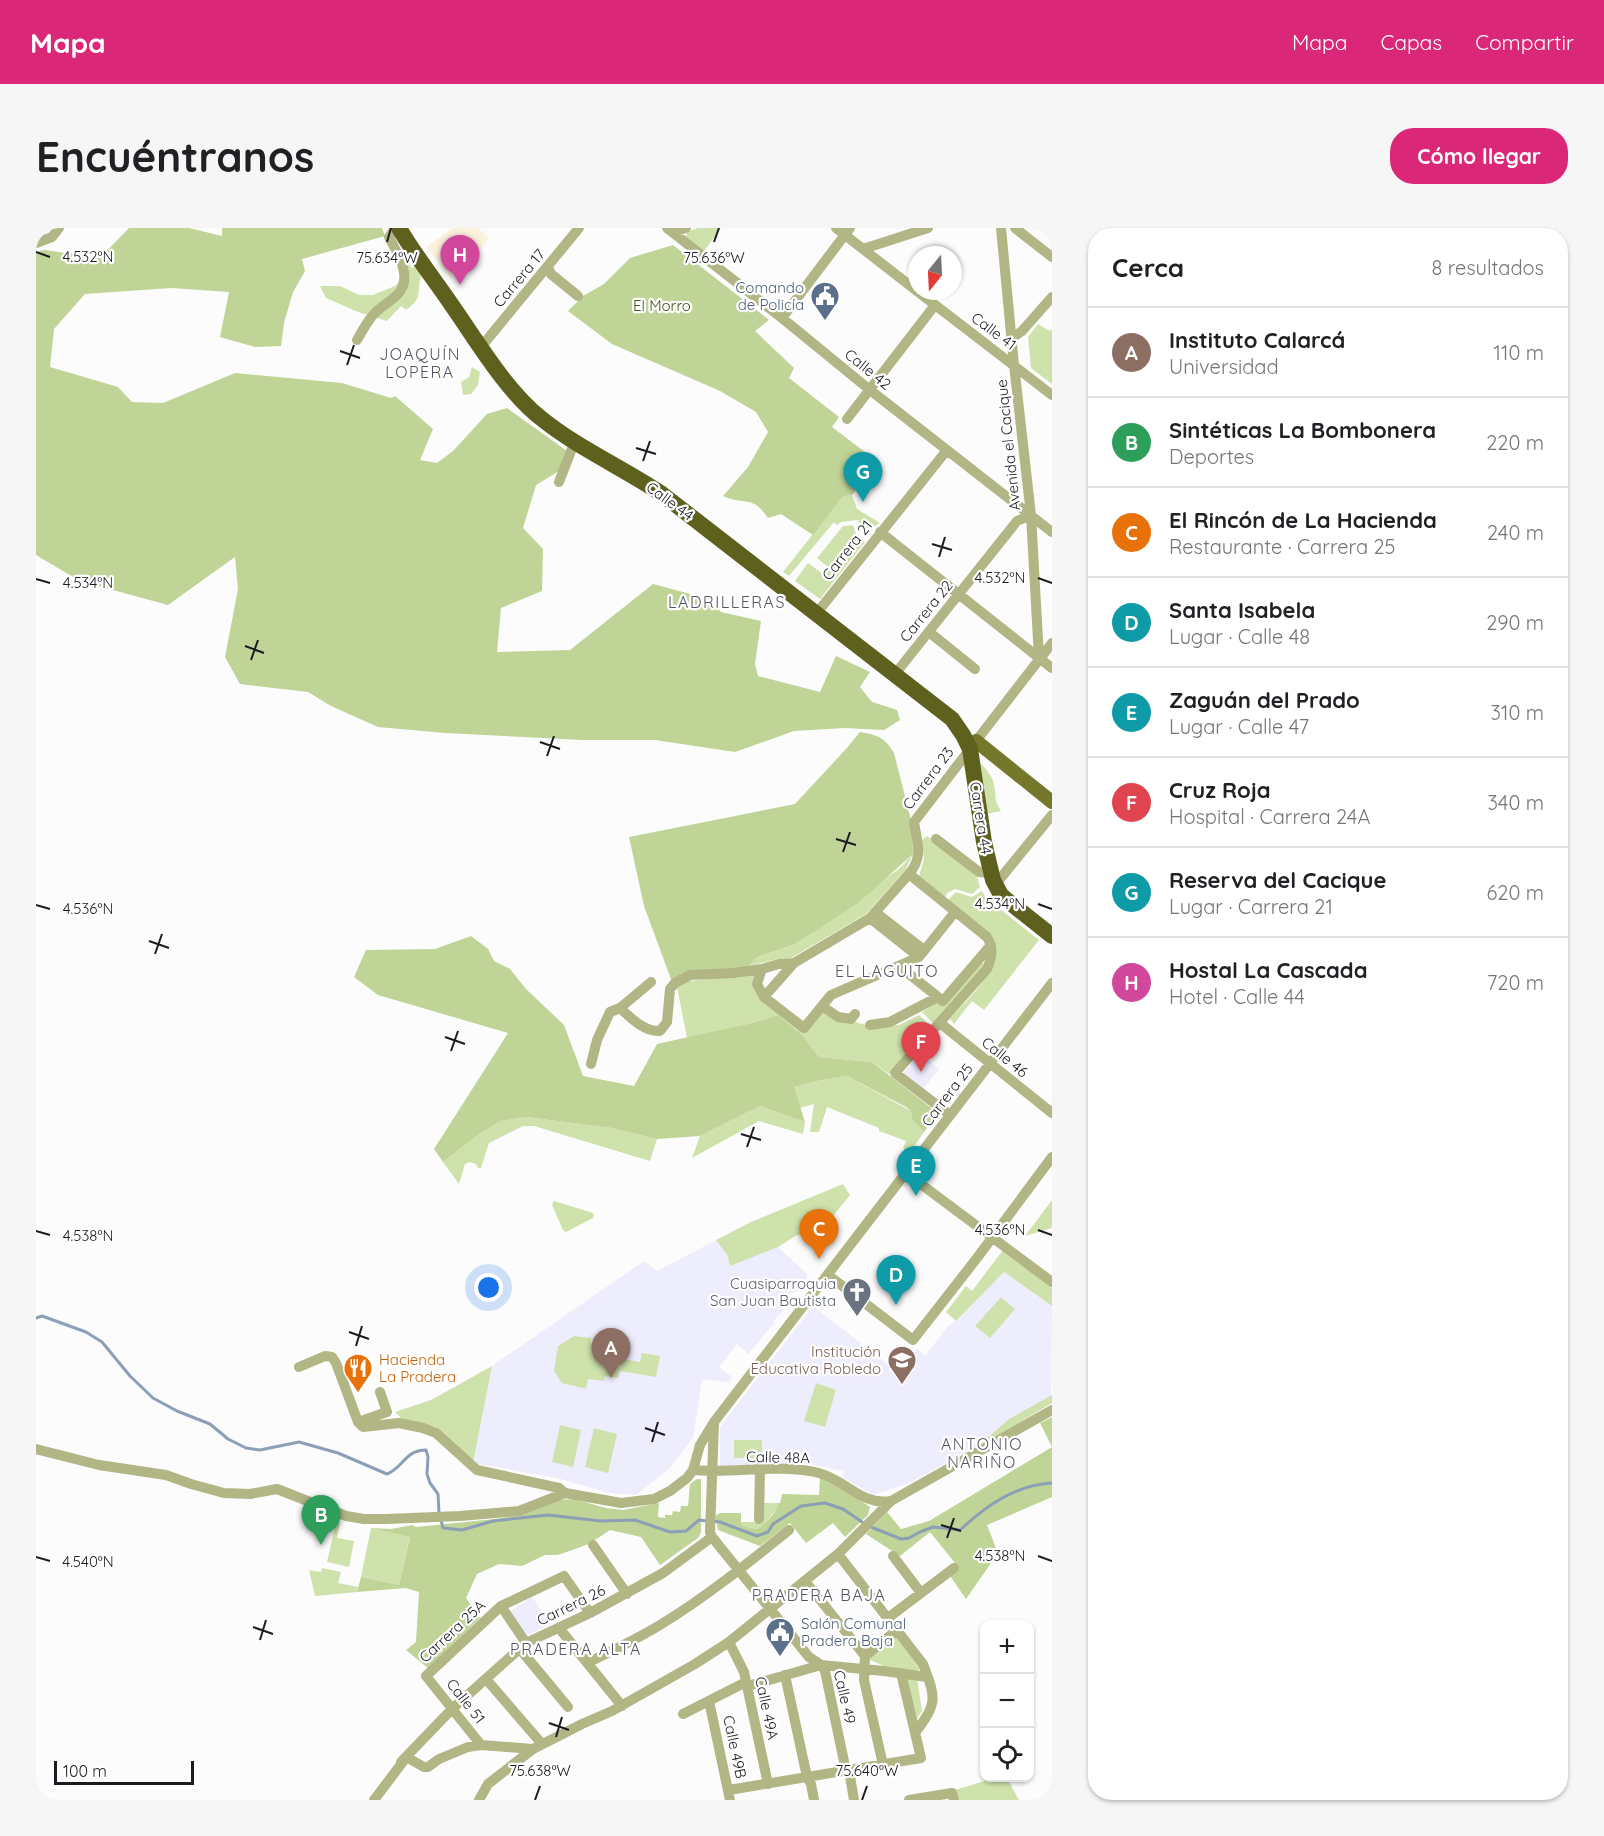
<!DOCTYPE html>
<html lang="es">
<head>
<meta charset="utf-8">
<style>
  :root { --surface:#fff; --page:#f6f6f6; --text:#202124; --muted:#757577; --line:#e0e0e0; --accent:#db2777 }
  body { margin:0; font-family:Quicksand,sans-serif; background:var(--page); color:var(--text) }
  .controls { position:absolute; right:18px; bottom:18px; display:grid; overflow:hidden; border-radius:12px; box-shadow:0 2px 4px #0004 }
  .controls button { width:54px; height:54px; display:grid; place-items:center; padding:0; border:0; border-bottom:2px solid var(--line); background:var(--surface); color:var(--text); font:30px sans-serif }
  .compass { position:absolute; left:872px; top:18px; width:54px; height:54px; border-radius:50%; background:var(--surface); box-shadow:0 2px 4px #0004; rotate:198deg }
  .scale { position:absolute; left:18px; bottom:15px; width:140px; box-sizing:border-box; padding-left:6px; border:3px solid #1c1b22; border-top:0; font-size:16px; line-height:21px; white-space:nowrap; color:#1c1b22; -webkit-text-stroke:4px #fff; paint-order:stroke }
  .you { position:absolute; left:453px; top:1060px; width:21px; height:21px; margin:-15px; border:4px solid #fff; border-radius:50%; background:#1a73e8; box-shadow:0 0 0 9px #1a73e833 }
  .badge { display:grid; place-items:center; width:39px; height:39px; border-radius:50%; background:var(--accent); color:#fff; font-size:20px; font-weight:700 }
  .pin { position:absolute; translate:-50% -50px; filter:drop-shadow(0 2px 3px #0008) }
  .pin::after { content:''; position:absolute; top:32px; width:21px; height:18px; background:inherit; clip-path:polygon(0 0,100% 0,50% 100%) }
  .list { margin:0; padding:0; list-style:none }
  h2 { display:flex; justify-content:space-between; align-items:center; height:78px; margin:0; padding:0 24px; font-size:26px }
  h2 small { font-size:20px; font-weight:400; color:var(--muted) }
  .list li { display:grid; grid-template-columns:39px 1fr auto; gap:18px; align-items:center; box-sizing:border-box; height:90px; padding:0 24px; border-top:2px solid var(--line) }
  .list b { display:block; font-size:22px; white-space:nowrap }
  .list p { margin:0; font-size:20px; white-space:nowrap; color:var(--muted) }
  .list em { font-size:20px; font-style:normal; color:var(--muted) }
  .icon { flex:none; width:33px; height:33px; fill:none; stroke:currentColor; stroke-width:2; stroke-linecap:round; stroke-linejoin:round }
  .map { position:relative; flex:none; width:1016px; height:1572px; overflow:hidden; border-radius:24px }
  header { display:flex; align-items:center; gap:36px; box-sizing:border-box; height:84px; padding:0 30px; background:var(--accent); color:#fff }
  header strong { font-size:28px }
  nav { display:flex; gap:33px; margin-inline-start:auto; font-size:21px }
  .intro { display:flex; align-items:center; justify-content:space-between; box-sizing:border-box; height:144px; padding:0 36px }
  h1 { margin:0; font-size:42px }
  .button { padding:15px 27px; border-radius:24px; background:var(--accent); color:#fff; font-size:21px; font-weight:700 }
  main { display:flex; gap:36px; padding:0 36px }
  aside { flex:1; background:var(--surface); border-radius:24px; box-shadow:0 2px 4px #0004 }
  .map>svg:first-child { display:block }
  .commercial { fill:#fcf1dc }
  .built { fill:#eeedfd }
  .green { fill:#cfe2ac }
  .forest { fill:#bfd496 }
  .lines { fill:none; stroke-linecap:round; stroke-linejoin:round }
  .stream { stroke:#8c9fb6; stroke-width:3 }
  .minor { stroke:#b2b584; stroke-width:10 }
  .major { stroke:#75772a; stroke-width:14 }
  .highway { stroke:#5e601e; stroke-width:16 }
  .ticks { fill:none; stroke:#1c1b22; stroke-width:2 }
  .labels { text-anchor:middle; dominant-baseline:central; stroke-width:4.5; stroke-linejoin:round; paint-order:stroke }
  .street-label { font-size:15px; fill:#1c1b22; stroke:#fff }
  .service-label { font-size:15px; fill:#4e5e75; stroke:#fff; text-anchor:end }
  .park-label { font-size:15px; fill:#425411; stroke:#fff }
  .worship-label { font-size:15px; fill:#5b616d; stroke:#fff; text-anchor:end }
  .education-label { font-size:15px; fill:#785e54; stroke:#fff; text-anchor:end }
  .food-label { font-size:15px; fill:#c56008; stroke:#fff; text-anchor:start }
  .neighbourhood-label { font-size:16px; letter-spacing:1.5px; fill:#555464; stroke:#fff }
  .ticks-label { font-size:15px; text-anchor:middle; fill:#1c1b22; stroke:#fff; stroke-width:4.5; stroke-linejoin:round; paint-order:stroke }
</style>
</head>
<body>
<header>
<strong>Mapa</strong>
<nav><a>Mapa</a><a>Capas</a><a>Compartir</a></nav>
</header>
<div class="intro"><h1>Encuéntranos</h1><a class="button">Cómo llegar</a></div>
<main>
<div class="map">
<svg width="1016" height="1572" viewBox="0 0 1016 1572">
  <rect width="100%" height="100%" fill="#fcfcfc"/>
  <path class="commercial" d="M417,0H442L453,10L428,39L415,51L390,19Z"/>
  <path class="built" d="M884,825L903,841L887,861L868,845Z
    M715,994L772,1047L761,1064L743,1067L747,1083L737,1093L739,1094L712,1126L701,1116L683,1139L696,1149L693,1154L666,1151L657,1210L633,1241L600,1267L573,1265L521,1250L437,1235L456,1138L608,1033L621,1043Z
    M968,1044L1016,1078L1015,1168L973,1191L944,1216L897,1242L876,1254L837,1267L806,1249L807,1243L769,1235L688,1240L684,1239V1199L777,1078L863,1145L881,1121L889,1128L912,1098L920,1093Z
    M496,1369L515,1396L490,1408L473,1384Z"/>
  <path class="green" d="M662,0H685L668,23L650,9L651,4Z
    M369,22L374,29L371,31L376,40L380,38L385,48C380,65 388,69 370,82L365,78L351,93L322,84L290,70L284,58H304L323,67H337L359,58L364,53V24Z
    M1002,96L1014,103L1016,101V156L995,140L992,109Z
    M436,139L444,144L442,157L435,166L427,167L425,154L433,149Z
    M816,267L821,281L844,295L835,300H827L822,292L805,294L801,297L798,294L753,348L747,344L806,269Z
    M817,297L821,309L829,314L784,371L759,353L772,335L787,346L792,339L781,330L807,298Z
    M943,533C947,539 955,545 957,553C961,565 957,572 965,583L950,586Z
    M891,608L941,649L944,659L936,666L919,661L911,665L909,669L883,648L888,631L886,612Z
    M877,626L869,643L830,686L755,730L742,731L713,738L721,729L757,717L864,640Z
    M946,663L949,669L1003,712L948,782L936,773L918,796L914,791C931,771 972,736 956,708L912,672L920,664L936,669Z
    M947,734L948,739L898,796L886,784L904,773Z
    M720,745L717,755L766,804L787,783L829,797L831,800L863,797L883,787L896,799L853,846L836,834L783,829L766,807L742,787L716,795L651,810L641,759L645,754Z
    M811,848L875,883L876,892L888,904L874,924L867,920L870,913L843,903V900L791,879L783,904H774L778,876L763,880L758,859L794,850Z
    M724,878L769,894L767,906L723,893L656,930L664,908Z
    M490,889L576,900L621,911L614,933L498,898H487L453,915L445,940H442L440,936L434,934L429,936L423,956L407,934L442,907L465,893Z
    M807,956L814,967L780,1009L761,1007L742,1019L694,1038L692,1028L680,1012L715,994Z
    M1016,972V1000L989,1008Z
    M518,973L557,985L558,987L557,990L530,1004L527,1002L516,977Z
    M967,1022L1016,1060V1078L968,1044L920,1093L910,1084L930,1058L936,1063Z
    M965,1069L979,1081L954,1110L939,1098Z
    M538,1108L555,1110V1116L563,1118L561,1132L580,1135L582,1126V1130L604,1134L606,1125L624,1128L620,1149L584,1143L582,1150L569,1148L568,1153L552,1151L550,1161L526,1155L518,1143L522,1118Z
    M456,1138L437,1235L400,1199L366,1191L359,1184L395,1172Z
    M780,1155L800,1162L789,1199L768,1193Z
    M1016,1167V1175L984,1194L979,1199L944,1216L973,1191Z
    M524,1197L545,1202L537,1239L516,1234Z
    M558,1200L581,1206L572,1245L549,1239Z
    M698,1212H726V1230H698Z
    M727,1275H746L728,1296L721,1301L707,1298L705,1294H725Z
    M300,1294L304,1295L301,1310L318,1313L313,1339L291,1334Z
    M335,1300L374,1308L363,1357L325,1349Z
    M286,1340L305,1344L302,1355L322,1359L321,1364L279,1368L273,1342L285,1344Z
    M860,1409L862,1410L885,1439L882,1443L848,1438L834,1432L835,1428Z
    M870,1450H881L886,1483L880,1492Z
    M959,1550H971L983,1572H921L919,1562Z"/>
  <path class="forest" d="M93,0H153L186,8V0H346L349,8L266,31L269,43L257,64L248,95L245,118L219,119L184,109L193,64L135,60L49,66L18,101L14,139L82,159L96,174L127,175L199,145L306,155L355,170L359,168L397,201L384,232L401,235L417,223L451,186L471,180L531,223L523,243L500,257L487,300L507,321L506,363L465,380L461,424L534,422L617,356L673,371L685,384L725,393L719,436L722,448L784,464L800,428L834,444L824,459L836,474L861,482L864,492L848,502L808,500L758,503L699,524L619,512H546L409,505L342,499L295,478L272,464L204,456L189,429L202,361L199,329L132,377L44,353L0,327V24L9,22L64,30Z
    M637,17L733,92L719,103L758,140L753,150L803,189L796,199L842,234L816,267L806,269L777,307L745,286L732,290C716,266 709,278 687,268L712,239L732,204L720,184L684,163L576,116L532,83L547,68L568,56L594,30Z
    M824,504C841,507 849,509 858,525L876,596L877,626L822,675L757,717L721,729L713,738L636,754L608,678L593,609L759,576L810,521Z
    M435,708L452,721L458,733L474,741L490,761L528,797L547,848L598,858L621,816L716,795L742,787L766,807L783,829L836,834L902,885L888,904L876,892L875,883L870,879L811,848L790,851L758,859L769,894L724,878L664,908L621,911L576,900L490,889L465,893L442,907L407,934L398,921L472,805L342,767L318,749L330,722L399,721Z
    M1016,1189V1269L951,1297L962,1325L930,1371L914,1348L923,1340L894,1304L864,1328L830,1306L851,1284L865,1301L893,1293L1016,1219L1004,1195Z
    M784,1249L798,1255L834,1279L832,1287L809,1309L797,1295L770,1315L754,1295L724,1318L682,1302L679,1288L684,1285H705V1294L707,1298L721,1301C733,1293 745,1280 746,1266L783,1267Z
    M661,1251H665V1304L662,1310L624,1337L605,1309L574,1302L553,1316L522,1327H509L486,1338L463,1336L441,1346L430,1370L444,1390L392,1440L370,1422L380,1414L383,1364L370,1360L321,1364L325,1349L363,1357L374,1309L335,1300L355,1301L376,1297L380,1299L459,1291L486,1287L522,1272L538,1271L570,1280L587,1282L623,1275L622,1289L629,1290V1287H636L637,1283L644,1284L645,1278H652L654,1256Z"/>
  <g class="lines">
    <path class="stream" d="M0,1090L6,1088L50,1104L66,1114L94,1148L117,1170L141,1183L174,1196L192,1211L210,1220L224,1222L263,1214L302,1225L351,1246C367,1240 369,1222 390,1222L392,1229L391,1246L394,1255L402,1266L403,1285
      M405,1292L407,1300L426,1302L457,1293L512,1287L565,1293L599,1292L634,1304L650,1303L663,1292L671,1293
      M677,1293L684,1294L721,1308L732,1304L737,1296L765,1278L789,1275L807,1281L829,1296
      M835,1299L865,1311L873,1310L884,1304L897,1299L924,1302C950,1278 979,1257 1016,1255"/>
    <path class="minor" d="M631,0L746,90L834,162L1016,304
      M800,0L881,63
      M965,0L978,137L995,287L1003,430
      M979,0L1016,29
      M637,4L650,0
      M0,15L16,9L23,0
      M827,21L892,0
      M512,39L515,46L542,68
      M881,63L1016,167
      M746,90L814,0
      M976,110L986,103L1016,69
      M321,112C327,102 332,91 340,84C346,78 355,73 362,66C377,49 362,27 353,9L359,0
      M445,119L543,0
      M811,191L899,77
      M523,254L539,213
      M844,304L1016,440
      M780,386L911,222
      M893,404L939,441
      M859,446L981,293L995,287
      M940,513L1016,415
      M900,611L943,644L955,645
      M873,646L951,709C958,721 956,729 951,741L859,845L914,887
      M959,657L1016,587
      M839,684L888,722
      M834,690L883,729
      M758,735L743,736L726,741L721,756L728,769L768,800L795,767L883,729L919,684
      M863,738L907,773L955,717
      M728,769L758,735L834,690L873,646C888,628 881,615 878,594L934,521
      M786,778L802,789L815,791L819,786
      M584,780L615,754
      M904,795L1016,885
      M834,797L854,794L902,769
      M555,836L561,812L574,784L584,780C595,790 608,804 624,803L631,794L634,761L639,755L654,747L698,745L726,741
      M870,945L1016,1054
      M792,1047L877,1112L941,1030L1016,929
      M263,1139L289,1128L296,1129L300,1135L322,1194L327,1199L363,1195L387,1200L400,1205L441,1242L523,1260L529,1265
      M322,1194L351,1184L344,1164
      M678,1194L674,1304L676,1309L773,1429L785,1437L789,1443L810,1543L814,1548L818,1572
      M0,1221L63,1237L130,1247L155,1256L188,1265L214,1266L241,1261L310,1288L328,1291H350L424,1288L483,1283L529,1265L585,1275L618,1271L634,1263L651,1250L657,1242L664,1217L678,1194L1016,755
      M657,1242C697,1246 746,1235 783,1245C810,1252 825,1278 855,1273
      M723,1291L724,1242
      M557,1317L591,1366
      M802,1326L887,1436C900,1471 902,1474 879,1505
      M857,1328L885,1365
      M769,1353L829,1428
      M465,1378L490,1415
      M852,1390L918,1340
      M523,1400L586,1478
      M693,1414L708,1444L732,1556
      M483,1420L532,1479
      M551,1435C576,1423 601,1411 624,1397C670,1369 712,1335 753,1302
      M749,1447L771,1549L775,1556L778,1572
      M450,1451L506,1516
      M712,1458L785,1437L848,1443L891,1449
      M673,1473L694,1572
      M647,1486L710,1454
      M445,1517L390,1448L465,1378L528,1348L554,1385
      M365,1534L416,1481L490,1415L554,1385L627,1345L676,1309
      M847,1537L828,1452L829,1428L861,1402
      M693,1562L885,1530L865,1445
      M338,1572L369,1531L372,1530L388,1539H392L403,1531L432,1519L445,1517L497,1521
      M443,1572L452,1556L497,1521L546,1496L576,1483L659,1436L693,1414L802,1326L855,1273L1016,1182
      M873,1572L916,1565L918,1572"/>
    <path class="major" d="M934,521L940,513L1016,574"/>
    <path class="highway" d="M363,0C378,26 398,51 415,76C441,113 470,163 506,191C542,220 587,240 626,266L916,491L927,507L934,521L948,614L957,652L965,667L972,673L1016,708"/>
  </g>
  <path class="ticks" d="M351,14L355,0M678,14L683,0M0,24L14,29M304,123L324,130M311,137L318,117M600,220L620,226M607,233L614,213M896,316L916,322M903,329L909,309M1002,350L1016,355M0,351L14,355M209,418L228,425M215,432L222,412M504,514L524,521M511,528L518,508M800,611L820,617M807,624L814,604M1002,676L1016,681M0,677L14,681M113,713L133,720M119,726L126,706M409,809L429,816M415,823L422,803M705,906L725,912M711,919L718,899M1002,1002L1016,1007M0,1003L14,1007M313,1104L333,1111M320,1118L326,1098M609,1200L629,1207M616,1214L622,1194M905,1297L925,1303M911,1310L918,1290M1002,1328L1016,1333M0,1329L14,1333M217,1399L237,1406M224,1412L230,1392M513,1495L533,1502M520,1509L526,1489M499,1572L504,1558M826,1572L831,1558"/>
  <defs>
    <g id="civic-pin" transform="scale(1.5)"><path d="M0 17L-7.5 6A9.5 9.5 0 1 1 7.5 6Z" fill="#5c6f8a" stroke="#fff"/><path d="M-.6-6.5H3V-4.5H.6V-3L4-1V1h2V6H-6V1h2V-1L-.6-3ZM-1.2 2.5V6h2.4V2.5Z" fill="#fff"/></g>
    <g id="church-pin" transform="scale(1.5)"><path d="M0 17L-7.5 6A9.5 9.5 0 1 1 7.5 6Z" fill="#6b7280" stroke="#fff"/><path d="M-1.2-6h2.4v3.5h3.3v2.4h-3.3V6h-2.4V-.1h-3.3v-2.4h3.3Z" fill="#fff"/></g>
    <g id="university-pin" transform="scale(1.5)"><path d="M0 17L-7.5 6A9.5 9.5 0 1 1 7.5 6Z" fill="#8d6e63" stroke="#fff"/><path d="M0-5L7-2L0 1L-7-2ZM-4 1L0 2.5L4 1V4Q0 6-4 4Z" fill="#fff"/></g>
    <g id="restaurant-pin" transform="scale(1.5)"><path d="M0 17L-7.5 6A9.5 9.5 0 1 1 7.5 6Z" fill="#e8710a" stroke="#fff"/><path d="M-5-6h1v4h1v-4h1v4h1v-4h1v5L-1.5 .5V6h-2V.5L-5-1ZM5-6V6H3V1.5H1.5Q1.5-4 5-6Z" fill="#fff"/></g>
  </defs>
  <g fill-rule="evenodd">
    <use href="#civic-pin" x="789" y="68"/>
    <use href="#church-pin" x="821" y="1064"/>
    <use href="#university-pin" x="866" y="1132"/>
    <use href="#restaurant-pin" x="322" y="1140"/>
    <use href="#civic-pin" x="744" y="1404"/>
  </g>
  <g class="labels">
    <g class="street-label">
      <text transform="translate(483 50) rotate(-50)">Carrera 17</text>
      <text transform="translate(958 103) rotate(37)">Calle 41</text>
      <text transform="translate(832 141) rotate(39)">Calle 42</text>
      <text transform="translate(972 217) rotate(-96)">Avenida el Cacique</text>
      <text transform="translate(634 273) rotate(36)">Calle 44</text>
      <text transform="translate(811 322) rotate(-52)">Carrera 21</text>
      <text transform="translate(890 383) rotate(-51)">Carrera 22</text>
      <text transform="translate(892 550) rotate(-53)">Carrera 23</text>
      <text transform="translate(945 590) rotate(81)">Carrera 44</text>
      <text transform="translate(969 829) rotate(39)">Calle 46</text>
      <text transform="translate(911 867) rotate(-53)">Carrera 25</text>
      <text transform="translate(742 1229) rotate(1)">Calle 48A</text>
      <text transform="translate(535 1377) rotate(-26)">Carrera 26</text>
      <text transform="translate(416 1403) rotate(-43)">Carrera 25A</text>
      <text transform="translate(809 1469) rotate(77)">Calle 49</text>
      <text transform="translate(430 1473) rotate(52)">Calle 51</text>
      <text transform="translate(731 1480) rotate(78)">Calle 49A</text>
      <text transform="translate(699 1519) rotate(78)">Calle 49B</text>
    </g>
    <g class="service-label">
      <text x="768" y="59">Comando<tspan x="768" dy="17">de Policía</tspan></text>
      <text x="765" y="1395" text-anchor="start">Salón Comunal<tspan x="765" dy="17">Pradera Baja</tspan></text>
    </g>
    <g class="park-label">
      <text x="626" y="77">El Morro</text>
    </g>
    <g class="worship-label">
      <text x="800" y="1055">Cuasiparroquia<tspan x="800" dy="17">San Juan Bautista</tspan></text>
    </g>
    <g class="education-label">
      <text x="845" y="1123">Institución<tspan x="845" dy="17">Educativa Robledo</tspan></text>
    </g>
    <g class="food-label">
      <text x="343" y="1131">Hacienda<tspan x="343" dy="17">La Pradera</tspan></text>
    </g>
    <g class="neighbourhood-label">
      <text x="384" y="126">JOAQUÍN<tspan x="384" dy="18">LOPERA</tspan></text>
      <text x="691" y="374">LADRILLERAS</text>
      <text x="851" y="743">EL LAGUITO</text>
      <text x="946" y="1216">ANTONIO<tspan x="946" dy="18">NARIÑO</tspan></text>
      <text x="783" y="1367">PRADERA BAJA</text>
      <text x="540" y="1421">PRADERA ALTA</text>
    </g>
  </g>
  <g class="ticks-label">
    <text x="52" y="34">4.532°N</text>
    <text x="351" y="35">75.634°W</text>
    <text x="678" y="35">75.636°W</text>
    <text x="964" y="355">4.532°N</text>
    <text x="52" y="360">4.534°N</text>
    <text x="964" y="681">4.534°N</text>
    <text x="52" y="686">4.536°N</text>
    <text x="964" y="1007">4.536°N</text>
    <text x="52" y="1013">4.538°N</text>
    <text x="964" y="1333">4.538°N</text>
    <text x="52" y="1339">4.540°N</text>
    <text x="504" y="1548">75.638°W</text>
    <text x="831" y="1548">75.640°W</text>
  </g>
</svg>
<div class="controls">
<button>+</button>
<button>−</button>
<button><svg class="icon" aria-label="locate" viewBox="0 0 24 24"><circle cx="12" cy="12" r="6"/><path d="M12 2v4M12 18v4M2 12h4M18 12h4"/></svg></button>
</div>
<svg class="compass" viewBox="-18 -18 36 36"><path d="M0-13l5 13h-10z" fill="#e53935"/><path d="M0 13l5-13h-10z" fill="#757577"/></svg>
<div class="scale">100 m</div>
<div class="you"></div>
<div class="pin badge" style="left:575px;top:1150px;background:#8d6e63">A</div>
<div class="pin badge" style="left:285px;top:1317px;background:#2e9e5b">B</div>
<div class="pin badge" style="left:783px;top:1031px;background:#e8710a">C</div>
<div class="pin badge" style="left:860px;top:1077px;background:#0f9aa8">D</div>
<div class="pin badge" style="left:880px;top:968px;background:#0f9aa8">E</div>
<div class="pin badge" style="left:885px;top:844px;background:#e0444e">F</div>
<div class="pin badge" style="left:827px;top:274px;background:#0f9aa8">G</div>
<div class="pin badge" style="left:424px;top:57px;background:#d1479c">H</div>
</div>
<aside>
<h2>Cerca<small>8 resultados</small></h2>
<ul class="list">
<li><span class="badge" style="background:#8d6e63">A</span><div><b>Instituto Calarcá</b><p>Universidad</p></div><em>110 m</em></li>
<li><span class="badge" style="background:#2e9e5b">B</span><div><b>Sintéticas La Bombonera</b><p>Deportes</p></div><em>220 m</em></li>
<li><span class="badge" style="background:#e8710a">C</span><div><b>El Rincón de La Hacienda</b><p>Restaurante · Carrera 25</p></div><em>240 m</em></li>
<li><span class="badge" style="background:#0f9aa8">D</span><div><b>Santa Isabela</b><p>Lugar · Calle 48</p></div><em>290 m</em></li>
<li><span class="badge" style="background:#0f9aa8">E</span><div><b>Zaguán del Prado</b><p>Lugar · Calle 47</p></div><em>310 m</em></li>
<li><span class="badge" style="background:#e0444e">F</span><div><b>Cruz Roja</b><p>Hospital · Carrera 24A</p></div><em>340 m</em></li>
<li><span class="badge" style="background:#0f9aa8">G</span><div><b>Reserva del Cacique</b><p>Lugar · Carrera 21</p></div><em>620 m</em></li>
<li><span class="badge" style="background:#d1479c">H</span><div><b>Hostal La Cascada</b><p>Hotel · Calle 44</p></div><em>720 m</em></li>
</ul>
</aside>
</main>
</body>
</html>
